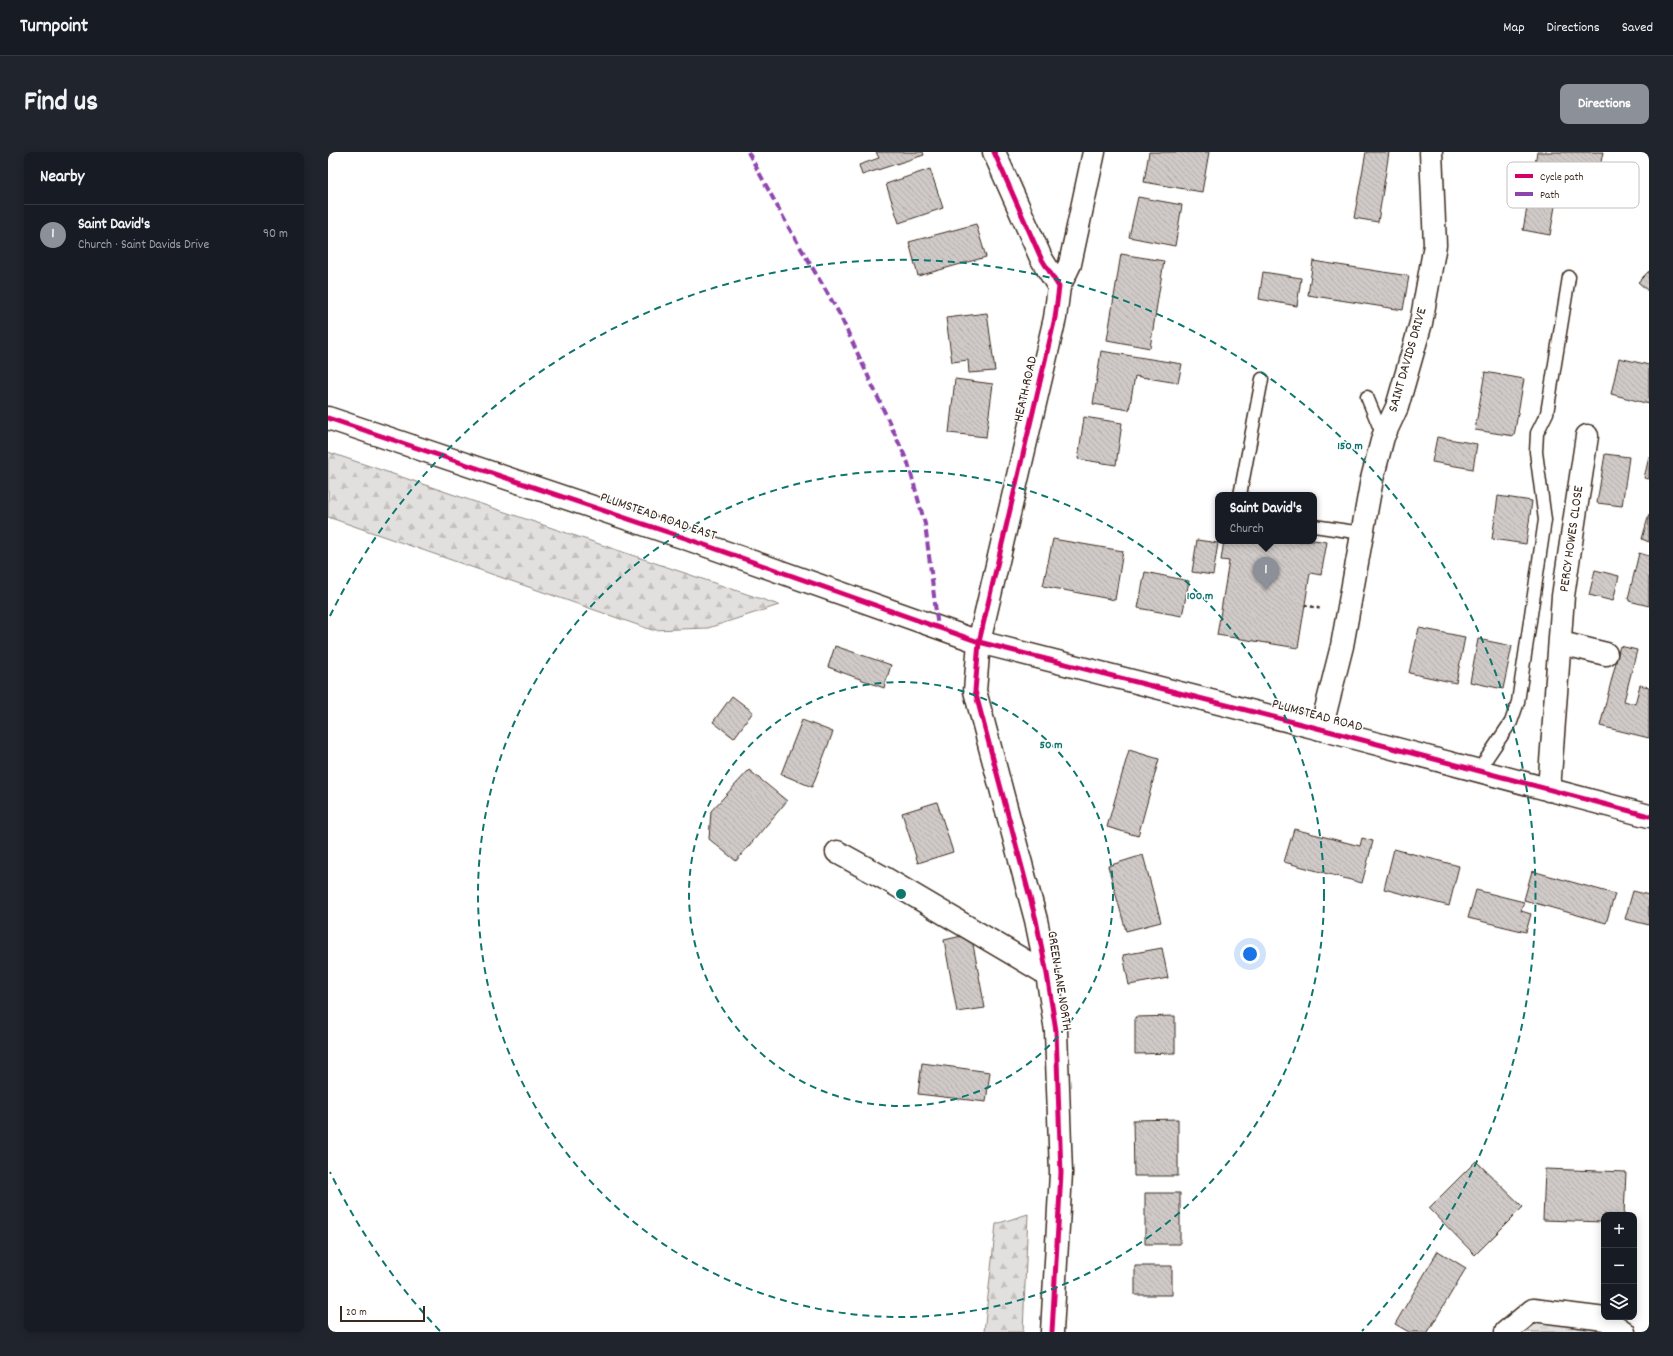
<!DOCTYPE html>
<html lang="en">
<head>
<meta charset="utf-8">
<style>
  :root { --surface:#171b24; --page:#20242c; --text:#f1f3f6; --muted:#9ea1a6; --line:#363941; --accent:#8c9099 }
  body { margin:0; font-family:Dekko,sans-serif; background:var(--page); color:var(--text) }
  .controls { position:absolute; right:12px; bottom:12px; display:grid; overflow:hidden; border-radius:8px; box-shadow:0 2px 10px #0003 }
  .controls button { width:36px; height:36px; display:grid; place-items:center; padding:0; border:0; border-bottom:1px solid var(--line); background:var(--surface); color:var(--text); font:20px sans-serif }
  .scale { position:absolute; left:12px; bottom:10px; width:85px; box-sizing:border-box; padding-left:4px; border:2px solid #3b2a1e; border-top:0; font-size:11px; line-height:14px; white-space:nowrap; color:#3b2a1e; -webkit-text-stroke:3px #fff; paint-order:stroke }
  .you { position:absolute; left:922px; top:802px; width:14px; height:14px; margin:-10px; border:3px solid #fff; border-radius:50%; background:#1a73e8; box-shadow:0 0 0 6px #1a73e833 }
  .badge { display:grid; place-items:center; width:26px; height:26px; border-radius:50%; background:var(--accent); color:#fff; font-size:13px; font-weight:700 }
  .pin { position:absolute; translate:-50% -33px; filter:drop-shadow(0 1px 2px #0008) }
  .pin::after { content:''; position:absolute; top:21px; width:14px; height:12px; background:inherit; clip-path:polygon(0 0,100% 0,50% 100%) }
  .popup { position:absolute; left:887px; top:340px; width:102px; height:52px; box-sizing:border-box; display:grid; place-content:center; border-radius:8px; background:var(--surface); filter:drop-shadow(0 1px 3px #0005); font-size:13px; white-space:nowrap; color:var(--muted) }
  .popup b { font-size:15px; color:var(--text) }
  .popup::after { content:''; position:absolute; left:50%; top:100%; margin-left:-8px; border:8px solid transparent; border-top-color:var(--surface) }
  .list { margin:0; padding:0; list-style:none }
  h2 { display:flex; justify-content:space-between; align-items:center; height:52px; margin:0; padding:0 16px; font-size:17px }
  h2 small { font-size:13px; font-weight:400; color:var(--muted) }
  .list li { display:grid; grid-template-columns:26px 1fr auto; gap:12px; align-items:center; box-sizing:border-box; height:60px; padding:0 16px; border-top:1px solid var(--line) }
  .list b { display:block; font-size:15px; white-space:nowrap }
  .list p { margin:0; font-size:13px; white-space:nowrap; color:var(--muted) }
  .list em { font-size:13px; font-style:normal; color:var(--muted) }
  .icon { flex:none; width:22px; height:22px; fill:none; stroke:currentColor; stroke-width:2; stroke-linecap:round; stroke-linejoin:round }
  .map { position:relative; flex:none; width:1321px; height:1180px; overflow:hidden; border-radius:8px }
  header { display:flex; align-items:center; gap:24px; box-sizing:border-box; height:56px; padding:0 20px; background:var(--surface); border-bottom:1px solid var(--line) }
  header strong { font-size:19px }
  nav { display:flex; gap:22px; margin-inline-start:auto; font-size:14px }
  .intro { display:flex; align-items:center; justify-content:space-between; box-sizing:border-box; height:96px; padding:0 24px }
  h1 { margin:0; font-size:28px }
  .button { padding:10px 18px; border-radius:8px; background:var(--accent); color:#fff; font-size:14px; font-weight:700 }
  main { display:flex; gap:24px; padding:0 24px }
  aside { flex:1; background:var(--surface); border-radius:8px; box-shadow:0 2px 10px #0003 }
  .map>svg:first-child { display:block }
  .grass { fill:url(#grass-tufts); stroke:#8e857e }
  .forest { fill:url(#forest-firs); stroke:#8e857e }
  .building { fill:url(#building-back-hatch); stroke:#3b2a1e }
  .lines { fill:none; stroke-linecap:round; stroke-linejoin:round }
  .lane-casing { stroke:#3b2a1e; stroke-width:15 }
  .street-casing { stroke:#3b2a1e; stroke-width:25 }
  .secondary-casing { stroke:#3b2a1e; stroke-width:25 }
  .path { stroke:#3b2a1e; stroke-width:2.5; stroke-dasharray:3 3; stroke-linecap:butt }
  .lane { stroke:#fff; stroke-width:12 }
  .street { stroke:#fff; stroke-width:22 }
  .secondary { stroke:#fff; stroke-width:22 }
  .quiet { stroke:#8e44ad; stroke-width:4; stroke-dasharray:8 4; stroke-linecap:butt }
  .cycleway-casing { stroke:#fff; stroke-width:8 }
  .cycleway { stroke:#d6006c; stroke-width:5 }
  .ring { fill:none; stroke:#0f766e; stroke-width:2; stroke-dasharray:7 5 }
  .labels { text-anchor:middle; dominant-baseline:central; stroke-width:3; stroke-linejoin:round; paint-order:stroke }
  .street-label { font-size:14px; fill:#3b2a1e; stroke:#fff }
  .key { fill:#fff; stroke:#c4bfbc; stroke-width:1 }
  .key-label { font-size:11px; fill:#3b2a1e }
  .centre { fill:#0f766e; stroke:#fff; stroke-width:2 }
  .ring-label { font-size:12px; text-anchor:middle; font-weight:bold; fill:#0f766e; stroke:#fff; stroke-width:3; stroke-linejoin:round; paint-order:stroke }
</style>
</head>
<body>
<header>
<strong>Turnpoint</strong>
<nav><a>Map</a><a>Directions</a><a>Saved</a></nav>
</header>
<div class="intro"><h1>Find us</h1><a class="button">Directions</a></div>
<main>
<aside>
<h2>Nearby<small></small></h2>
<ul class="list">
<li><span class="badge">1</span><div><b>Saint David's</b><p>Church · Saint Davids Drive</p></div><em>90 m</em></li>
</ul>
</aside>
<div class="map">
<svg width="1321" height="1180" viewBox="0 0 1321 1180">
  <defs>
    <pattern id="grass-tufts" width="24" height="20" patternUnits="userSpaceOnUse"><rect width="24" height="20" fill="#e2e0de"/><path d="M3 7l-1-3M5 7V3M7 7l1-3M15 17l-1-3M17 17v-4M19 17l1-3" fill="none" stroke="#c3c0be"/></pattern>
    <pattern id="forest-firs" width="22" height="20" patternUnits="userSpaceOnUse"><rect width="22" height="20" fill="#e2e0de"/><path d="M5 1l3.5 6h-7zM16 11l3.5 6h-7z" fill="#c3c0be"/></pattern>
    <pattern id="building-back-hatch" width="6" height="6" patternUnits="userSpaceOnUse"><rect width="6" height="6" fill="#cfcac7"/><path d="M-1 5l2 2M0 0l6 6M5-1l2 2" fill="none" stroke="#b3aeaa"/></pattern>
  </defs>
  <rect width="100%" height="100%" fill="#fff"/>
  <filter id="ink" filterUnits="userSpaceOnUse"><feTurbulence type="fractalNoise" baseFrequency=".025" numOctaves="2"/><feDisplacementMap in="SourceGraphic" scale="8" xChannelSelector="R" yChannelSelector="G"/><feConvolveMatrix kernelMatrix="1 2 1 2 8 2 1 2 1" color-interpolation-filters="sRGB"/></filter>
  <g filter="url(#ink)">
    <path class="grass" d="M1205,1158L1296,1180H1178Z"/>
    <path class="forest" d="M0,300L451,453L380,476L324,478L0,365Z
      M700,1062L695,1180H656L668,1072Z"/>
    <path class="building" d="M548,0H595L596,3L534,23L531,13L551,6Z
      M821,0H881L874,40L816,30Z
      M1038,0H1061L1050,70L1026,66Z
      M1209,0H1275L1271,20L1234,14L1222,83L1195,78Z
      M602,17L615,56L571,71L558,32Z
      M810,45L854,53L847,94L801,85Z
      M648,72L658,105L590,124L581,90Z
      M793,102L836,109L822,196L779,188Z
      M985,109L1081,124L1075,158L980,143Z
      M1321,119V140L1310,130Z
      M935,120L973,126L969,154L931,147Z
      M659,161L667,219L641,221L640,208L624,210L618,166Z
      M773,199L854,212L850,231L807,224L801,258L765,252Z
      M1291,206L1321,213V252L1283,242Z
      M1157,220L1196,227L1186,284L1147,278Z
      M627,227L665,232L658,285L621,281Z
      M756,265L794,271L788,313L750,307Z
      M1109,285L1149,292L1145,317L1104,310Z
      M1277,302L1301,305L1294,354L1269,351Z
      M1321,305V327L1316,326Z
      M1170,344L1204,349L1198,392L1164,387Z
      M1321,362V390L1314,387Z
      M725,387L795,399L787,448L715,434Z
      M869,388L890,391L885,423L864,420Z
      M986,388L999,390L993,423L982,421L970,496L889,483L901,409L893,408L896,389H986Z
      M1311,401L1321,404V454L1301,449V447H1300Z
      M1267,418L1291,424L1285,449L1261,443Z
      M817,420L861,429L854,464L810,456Z
      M1091,476L1137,485L1128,531L1081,521Z
      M1150,487L1184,494L1175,537L1142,530Z
      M507,494L563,513L556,536L500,515Z
      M1292,494L1309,498L1296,549L1307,552L1312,533L1321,535V586L1272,574Z
      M404,544L425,560L406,586L385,570Z
      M474,568L505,580L484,635L453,622Z
      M801,598L831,607L810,684L779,675Z
      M421,618L459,649L408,709L381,687L383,659Z
      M609,650L625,700L590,711L574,661Z
      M966,677L1032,694L1034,686L1045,689L1034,731L956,710Z
      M1066,697L1131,714L1121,754L1056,737Z
      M815,703L833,770L798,779L780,714Z
      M1204,719L1287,742L1278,771L1196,748Z
      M1148,738L1196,750L1193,759L1203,762L1198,780L1140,766Z
      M1305,739L1321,743V773L1297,767Z
      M643,782L657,856L629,860L616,788Z
      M834,796L840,826L801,833L795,803Z
      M847,864V901L807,902V865Z
      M594,911L662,920L658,950L590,942Z
      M850,967V1024H806L805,968Z
      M1148,1009L1195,1055L1147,1103L1101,1056Z
      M1217,1017L1298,1020L1296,1063H1276V1070L1215,1068Z
      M817,1041H852V1092H817Z
      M1110,1099L1138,1116L1100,1180H1081L1067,1172Z
      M807,1114H844V1143H807Z"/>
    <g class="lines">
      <g class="lane-casing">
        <path id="lane" d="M1039,245L1055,284
          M912,343L934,227
          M986,374L1034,381
          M1150,619L1183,570L1190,550L1217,368L1208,300L1209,281L1219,261L1241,125"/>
      </g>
      <g class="street-casing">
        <path id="street" d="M731,135L742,112L766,0
          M651,490L727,166L731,135L713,106L666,0
          M1233,491L1278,502
          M993,577L1014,494L1044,327L1055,285L1069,255L1093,171L1107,93L1103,0
          M1221,638L1235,444L1259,284
          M509,700L558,727L719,822
          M1178,1180L1205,1158L1277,1167L1296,1180"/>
      </g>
      <g class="secondary-casing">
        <path id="secondary" d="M0,266L357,386L651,490L993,577L1321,664
          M651,490L647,539L708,768L719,822L728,879L733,1021L724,1180"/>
      </g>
      <path class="path" d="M977,453L994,457"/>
      <use href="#lane" class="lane"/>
      <use href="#street" class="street"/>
      <use href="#secondary" class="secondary"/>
      <path class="quiet" d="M420,0L461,76L511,161L580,311L597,372L610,476"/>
      <g class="cycleway-casing">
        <path id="cycleway" d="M666,0L713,106L731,135L727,166L651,490L647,539L708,768L719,822L728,879L733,1021L724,1180
          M0,266L357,386L651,490L993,577L1321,664"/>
      </g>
      <use href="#cycleway" class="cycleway"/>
    </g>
  </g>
  <g class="ring">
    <circle cx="573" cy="742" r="212"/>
    <circle cx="573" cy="742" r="423"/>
    <path d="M112 1179A635 635 0 0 1 2 1020M2 464A635 635 0 1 1 1034 1179"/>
  </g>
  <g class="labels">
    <g class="street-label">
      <text transform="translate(1080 208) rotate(-74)">SAINT DAVIDS DRIVE</text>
      <text transform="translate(698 237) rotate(-77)">HEATH ROAD</text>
      <text transform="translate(330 365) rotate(19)">PLUMSTEAD ROAD EAST</text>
      <text transform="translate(1244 387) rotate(-82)">PERCY HOWES CLOSE</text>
      <text transform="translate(989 564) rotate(15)">PLUMSTEAD ROAD</text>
      <text transform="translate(731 829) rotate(81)">GREEN LANE NORTH</text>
    </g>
  </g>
  <rect x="1179" y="10" width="132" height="46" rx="6" class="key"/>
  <rect x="1187" y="22" width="18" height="4" fill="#d6006c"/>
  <rect x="1187" y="40" width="18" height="4" fill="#8e44ad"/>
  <g class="key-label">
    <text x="1212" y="28">Cycle path</text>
    <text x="1212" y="46">Path</text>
  </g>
  <circle cx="573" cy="742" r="6" class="centre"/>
  <g class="ring-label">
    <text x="1022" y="297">150 m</text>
    <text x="872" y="447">100 m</text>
    <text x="723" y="596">50 m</text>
  </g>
</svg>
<div class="controls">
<button>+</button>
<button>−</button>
<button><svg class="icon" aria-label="layers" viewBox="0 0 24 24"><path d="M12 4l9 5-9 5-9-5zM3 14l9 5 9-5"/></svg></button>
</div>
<div class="scale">20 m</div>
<div class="you"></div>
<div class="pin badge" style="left:938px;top:438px">1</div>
<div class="popup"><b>Saint David's</b>Church</div>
</div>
</main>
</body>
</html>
